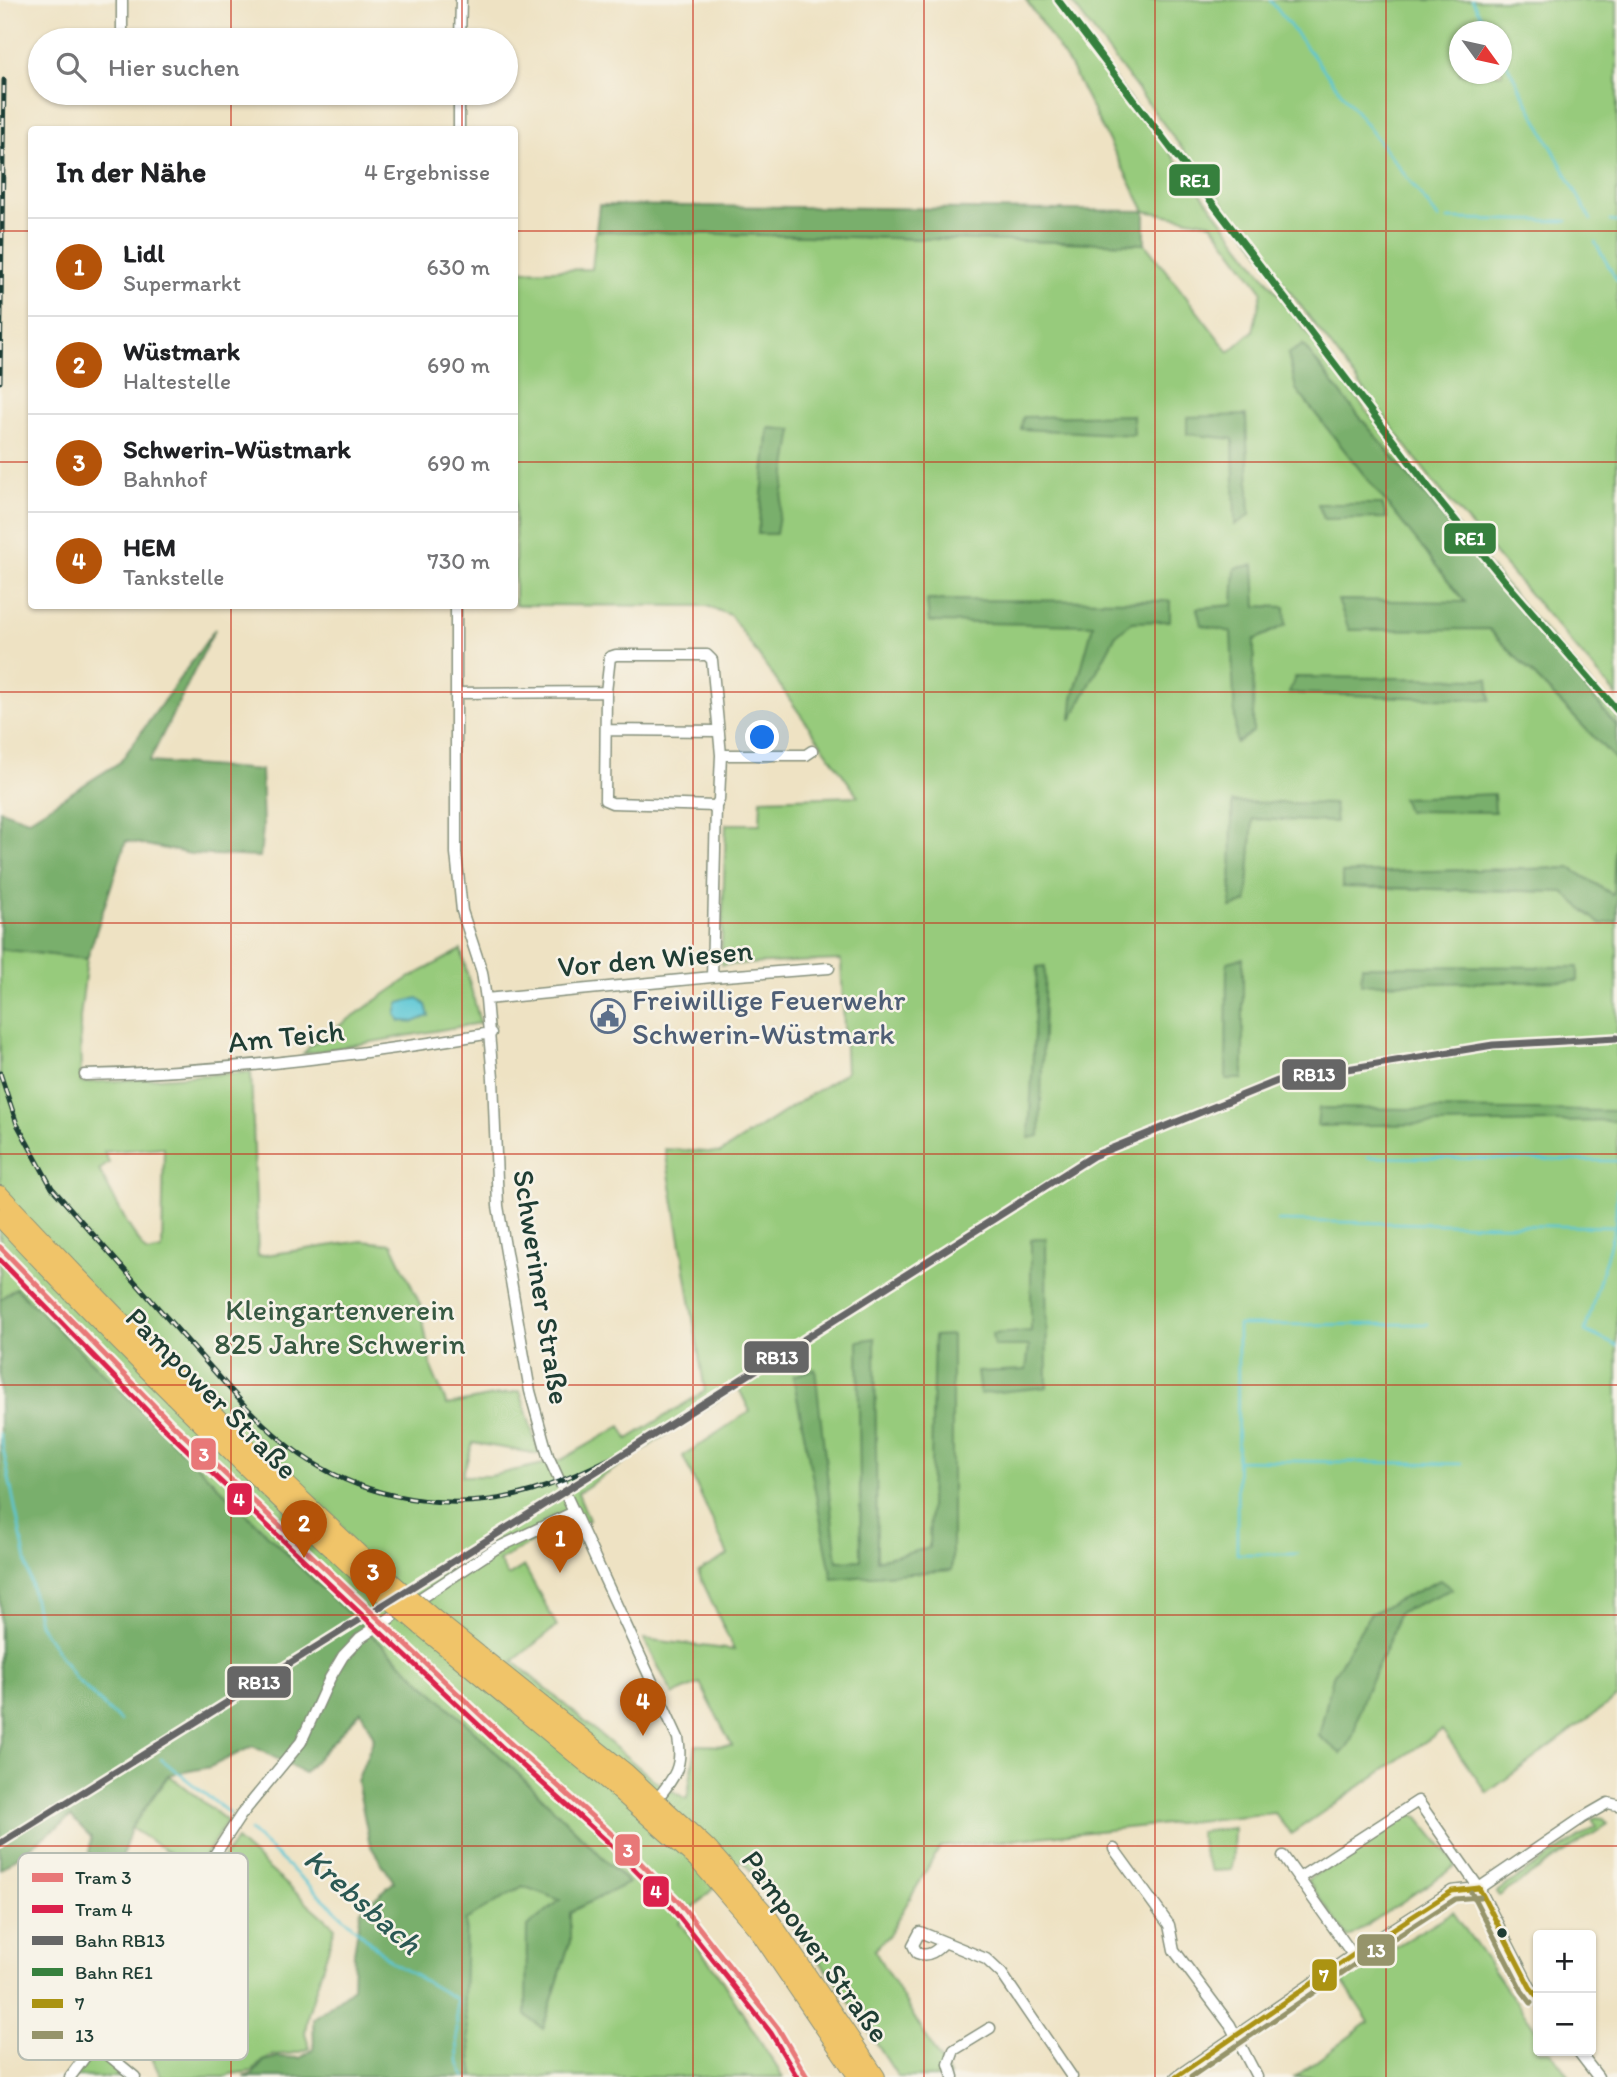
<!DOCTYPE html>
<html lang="de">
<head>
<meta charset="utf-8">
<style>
  :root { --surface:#fff; --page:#f2f2f2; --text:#202124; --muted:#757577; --line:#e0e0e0; --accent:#b45309 }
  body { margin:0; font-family:Itim,sans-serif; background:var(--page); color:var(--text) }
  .controls { position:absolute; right:21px; bottom:21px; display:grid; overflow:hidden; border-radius:7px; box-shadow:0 2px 5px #0004 }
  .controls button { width:63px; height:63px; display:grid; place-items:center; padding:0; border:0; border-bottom:2px solid var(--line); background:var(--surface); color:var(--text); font:35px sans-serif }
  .compass { position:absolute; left:1449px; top:21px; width:63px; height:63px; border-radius:50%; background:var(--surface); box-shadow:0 2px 5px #0004; rotate:123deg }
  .you { position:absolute; left:763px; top:738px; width:24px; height:24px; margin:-18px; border:5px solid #fff; border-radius:50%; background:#1a73e8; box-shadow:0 0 0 10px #1a73e833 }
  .badge { display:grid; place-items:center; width:46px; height:46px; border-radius:50%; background:var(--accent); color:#fff; font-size:23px; font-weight:700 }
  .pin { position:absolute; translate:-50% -58px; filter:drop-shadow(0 2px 4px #0008) }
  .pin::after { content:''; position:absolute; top:37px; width:24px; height:21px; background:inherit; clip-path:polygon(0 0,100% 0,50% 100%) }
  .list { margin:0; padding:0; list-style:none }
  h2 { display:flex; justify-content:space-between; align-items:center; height:91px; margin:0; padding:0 28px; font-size:30px }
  h2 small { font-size:23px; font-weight:400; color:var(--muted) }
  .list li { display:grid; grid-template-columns:46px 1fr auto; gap:21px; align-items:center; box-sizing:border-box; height:98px; padding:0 28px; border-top:2px solid var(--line) }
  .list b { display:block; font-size:26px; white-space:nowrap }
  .list p { margin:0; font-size:23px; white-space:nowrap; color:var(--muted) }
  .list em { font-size:23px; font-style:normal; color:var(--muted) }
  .icon { flex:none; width:38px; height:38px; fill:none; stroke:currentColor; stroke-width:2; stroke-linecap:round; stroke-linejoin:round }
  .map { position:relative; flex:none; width:1617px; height:2077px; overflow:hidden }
  .search { position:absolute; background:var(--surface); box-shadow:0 2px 5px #0004; left:28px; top:28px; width:490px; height:77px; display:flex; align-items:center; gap:18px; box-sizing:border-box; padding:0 24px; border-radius:38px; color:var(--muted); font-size:26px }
  .panel { position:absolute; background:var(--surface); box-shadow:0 2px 5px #0004; left:28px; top:126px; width:490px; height:483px; border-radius:7px }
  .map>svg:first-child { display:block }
  .green { fill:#97cb7c; stroke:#5b8458; stroke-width:2; fill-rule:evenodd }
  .forest { fill:#79af6c; stroke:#4c7650; stroke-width:2 }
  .water { fill:#5cc7d5; stroke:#3e8284; stroke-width:2 }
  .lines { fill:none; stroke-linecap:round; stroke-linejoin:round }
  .stream { stroke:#5cc7d5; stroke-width:2.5 }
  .minor-casing { stroke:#86907c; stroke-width:13 }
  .primary-casing { stroke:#86907c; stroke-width:20 }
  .minor { stroke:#fff; stroke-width:10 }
  .primary { stroke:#f0c469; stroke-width:18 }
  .rail-casing { stroke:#1f3d34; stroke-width:5 }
  .rail { stroke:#f7f3e8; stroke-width:2.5; stroke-dasharray:8; stroke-linecap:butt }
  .primary-bridge-casing { stroke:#86907c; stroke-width:20; stroke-linecap:butt }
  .primary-bridge { stroke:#f0c469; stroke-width:18 }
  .bus-1-casing { stroke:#f7f3e8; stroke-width:10 }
  .bus-2-casing { stroke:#f7f3e8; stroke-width:10 }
  .bus-1 { stroke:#ab9312; stroke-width:5 }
  .bus-2 { stroke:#96946b; stroke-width:5 }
  .rail-1-casing { stroke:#f7f3e8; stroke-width:12 }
  .rail-2-casing { stroke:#f7f3e8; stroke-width:12 }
  .rail-1 { stroke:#666; stroke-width:7 }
  .rail-2 { stroke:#36803d; stroke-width:7 }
  .tram-1-casing { stroke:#f7f3e8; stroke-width:10 }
  .tram-2-casing { stroke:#f7f3e8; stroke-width:10 }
  .tram-1 { stroke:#e87878; stroke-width:5 }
  .tram-2 { stroke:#db214c; stroke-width:5 }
  .grid { fill:none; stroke:#c8321e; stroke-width:2; stroke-opacity:0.55 }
  .bus-dot { fill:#1f3d34; stroke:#f7f3e8; stroke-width:2.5 }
  .labels { text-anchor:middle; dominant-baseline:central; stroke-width:5; stroke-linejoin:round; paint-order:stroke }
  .street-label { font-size:30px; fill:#1f3d34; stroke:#f7f3e8 }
  .service-label { font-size:30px; fill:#4e5e75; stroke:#f7f3e8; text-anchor:start }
  .park-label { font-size:30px; fill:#375942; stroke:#f7f3e8 }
  .water-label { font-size:32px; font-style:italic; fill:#2b5954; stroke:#f7f3e8 }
  .key { fill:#f7f3e8; stroke:#b6bcb2; stroke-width:2 }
  .key-label { font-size:19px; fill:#1f3d34 }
  .line-badge { stroke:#f7f3e8; stroke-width:2.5 }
  .badge-label { font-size:19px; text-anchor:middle; font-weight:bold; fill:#fff }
</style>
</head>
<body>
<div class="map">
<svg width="1617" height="2077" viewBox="0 0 1617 2077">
  <rect width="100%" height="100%" fill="#f7f3e8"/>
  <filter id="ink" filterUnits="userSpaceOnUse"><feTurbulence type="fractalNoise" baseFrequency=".0143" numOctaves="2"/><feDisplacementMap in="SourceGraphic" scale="14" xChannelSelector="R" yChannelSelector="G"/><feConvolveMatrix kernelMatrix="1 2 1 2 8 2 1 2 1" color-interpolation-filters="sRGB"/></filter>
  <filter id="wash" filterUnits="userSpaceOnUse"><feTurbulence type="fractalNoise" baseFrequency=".00686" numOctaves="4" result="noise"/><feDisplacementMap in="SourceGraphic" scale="28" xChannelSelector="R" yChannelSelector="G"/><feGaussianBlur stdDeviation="1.57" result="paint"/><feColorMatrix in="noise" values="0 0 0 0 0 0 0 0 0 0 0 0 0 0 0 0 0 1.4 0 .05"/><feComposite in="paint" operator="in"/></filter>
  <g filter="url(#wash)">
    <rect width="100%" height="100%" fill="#eee2c3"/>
    <path class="green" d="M1026,0H1054L1427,490L1501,580L1617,714V727L1354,410L1303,345L1296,389L1466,603L1339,600L1349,629H1489L1617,761L1614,895L1570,868L1342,873V887L1563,892L1600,924L1617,921V1697L1487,1793L1442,1730L1291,1834L1274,1813L940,1847L888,1936L874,1950L950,2077H898L844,1993L742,1860L679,1922L716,1971L783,2077H474L464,2000L465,1920L523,1886L561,1900L543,2029L570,1941V1912L628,1882L485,1741L330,1596L16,1288L0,1299V949L87,959L80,1018L81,1083L251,1072L258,1256L362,1241L392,1244L420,1304L432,1370L447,1405L520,1391L539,1454L473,1443L462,1476H490L561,1460L621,1426L628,1439L705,1391L665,1149L720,1153L846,1072L841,960L721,965L726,824H760L761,799L858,796L730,615L707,606L515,605V271L592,269L596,231L1145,244L1229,352L1253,331L1262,291L1211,223L1145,211L1069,64ZM769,428L793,431L759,534H758ZM164,1147L162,1250L147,1253L128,1225L99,1170L109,1163L104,1152ZM738,1387L750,1411L683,1456L728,1555L698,1572L734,1650L644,1639L673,1695L700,1683L732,1746L696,1745L687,1799L654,1780L635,1764L513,1661L557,1626L524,1566L508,1576L499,1561L561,1525L569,1524L574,1529L589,1520L578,1493Z
      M1070,0H1617V696L1435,484ZM1460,32H1502V74H1460Z
      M461,950L480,1023L303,1054L311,1045L409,978Z
      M169,1775L227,1821L196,1870L131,1828Z
      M1410,1813L1418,1817L1457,1865L1348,1938L1307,1880Z
      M1596,1817L1603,1818L1608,1824L1499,1896L1496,1892L1596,1826L1592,1819Z
      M1234,1828L1232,1870L1212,1871L1204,1855L1199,1832Z
      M236,1840L335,1927L308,2014L305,2033L310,2048C286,2061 273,2044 253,2071L231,2074L227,2077H161L134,2022L194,1915L207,1881Z
      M1453,1912L1538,2033V2051H1550L1569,2077H1295L1369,2022L1341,1979Z
      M96,2045L135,2077H70Z"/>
    <path class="forest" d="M599,205L1145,211V244L596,231Z
      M1303,345L1354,410L1616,725L1617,761L1489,629L1349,630L1338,600L1465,602L1296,389L1288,354Z
      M1133,415L1134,435L1021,429L1023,417Z
      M1246,415L1250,515L1235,525L1233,439L1187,434V417Z
      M769,428L793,430L776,534H758Z
      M1318,504H1382L1387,518L1324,519Z
      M1254,565L1256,606L1285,607L1286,625L1254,640L1253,732L1236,743L1231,632L1201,625L1197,608L1233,605L1235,568Z
      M927,600L1170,601V621L1132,622L1116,635L1071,720L1073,699L1093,625L929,622Z
      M215,629L149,762L261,770L263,828L260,857L191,854L126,841L87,959L0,949V810L28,820L120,762Z
      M1295,677L1488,679L1490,700L1289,693Z
      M1494,794L1495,812L1407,811L1402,798Z
      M1617,798V921L1600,924L1563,892L1342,887V873L1570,868L1613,895Z
      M1232,802L1334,804L1336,822L1253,819L1247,902L1231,908Z
      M1243,958V1079H1226L1227,962Z
      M1045,966L1040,1136L1029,1138L1037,967Z
      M1362,966L1578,967V981L1361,984Z
      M1319,1108L1617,1111V1121L1317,1126Z
      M1046,1238L1047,1387L980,1394L977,1372L1026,1370L1029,1346H994L992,1334L1031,1331V1240Z
      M16,1288L330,1596L485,1741L628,1883L570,1912V1941L543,2029L526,2015L527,1927L560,1900L523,1886L466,1920L464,2000L474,2077H243L253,2074L264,2061L278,2057L300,2058L314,2049L313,2019L353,1988L354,1952L361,1910L394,1882L370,1845L357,1781L374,1738L361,1711L304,1773L253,1746L210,1767L168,1775L131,1828L123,1854L124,1895L165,1907L158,1941L141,1950L113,1942L98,1913L86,1882L91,1837L71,1817L0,1869V1299Z
      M952,1335V1570L832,1579L793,1376L815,1369L837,1561L861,1560L858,1341L875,1338L877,1560L929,1548L934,1336Z
      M1440,1580L1452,1589L1398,1613C1391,1646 1374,1669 1363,1699C1354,1722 1359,1736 1341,1754L1319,1736L1333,1676L1370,1614Z"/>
    <path class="water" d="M418,998L426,1005L429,1016L414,1022L400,1021L396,1014L399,1003Z"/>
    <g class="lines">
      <path class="stream" d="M1270,0L1439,219
        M1472,0L1489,32
        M1502,55L1591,220
        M1448,219L1568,221
        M1610,221L1617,222
        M1595,242L1617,281
        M1368,1157L1617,1161
        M1617,1190L1615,1227L1585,1331L1617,1346
        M1277,1221L1615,1227
        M0,1434L39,1624L75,1678L120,1721
        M1237,1460L1461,1464
        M1297,1554H1237L1238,1325L1428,1324
        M161,1759L230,1814
        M250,1831L393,1963L456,1999L458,2060L465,2077"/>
    </g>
  </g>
  <g filter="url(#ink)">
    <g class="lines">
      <g class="minor-casing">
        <path id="minor" d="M122,40V0
          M460,40L461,0
          M459,130V93
          M456,606V853L462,911L482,972L486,999L493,1078L498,1206L530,1391L548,1456L678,1738C684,1770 671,1781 652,1805
          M456,693L606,692
          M606,730L718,731
          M721,755H806L812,751
          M712,977L716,806L612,803L605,800L606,692L610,657L616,655H707L712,660L721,755L719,800L716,806
          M486,999L712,977L829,968
          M85,1075C221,1072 356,1056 491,1033
          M1114,1849L1169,1925L1174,1950L1230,2025L1257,2077
          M1283,1856L1353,1955
          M1299,1878L1418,1801L1479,1888L1530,1987L1538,1998
          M945,1942C937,1950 929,1958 917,1953L913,1945L920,1932L986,1959L1002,1974L1072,2077
          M96,2045L135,2077
          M1578,2051L1598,2077
          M70,2077L154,1964L206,1868L241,1815L301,1742L330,1678L343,1656L360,1638L495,1549L574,1512
          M953,2077L949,2064L954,2050L990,2028
          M1176,2077L1353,1955L1452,1891L1479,1888L1582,1818L1608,1803L1617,1805"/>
      </g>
      <g class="primary-casing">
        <path id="primary" d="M0,1195C117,1320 237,1440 362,1557
          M0,1217C113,1338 231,1454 352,1567
          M433,1618L626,1773L707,1848L768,1917L876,2077
          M421,1626L614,1786L697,1859L756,1927L858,2077"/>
      </g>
      <use href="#minor" class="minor"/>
      <use href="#primary" class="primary"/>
      <g class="rail-casing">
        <path id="rail" d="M0,382L4,80
          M0,1073L17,1124L52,1188L245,1406C268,1429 291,1451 320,1467C383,1503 462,1512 532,1491C575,1478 615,1456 654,1435"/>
      </g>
      <use href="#rail" class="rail"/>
      <g class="primary-bridge-casing">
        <path id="primary-bridge" d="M362,1557L433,1618
          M352,1567L421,1626"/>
      </g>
      <use href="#primary-bridge" class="primary-bridge"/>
      <g class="bus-1-casing">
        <path id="bus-1" d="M1479,1888L1530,1987L1538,1998
          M1176,2077L1353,1955L1452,1891L1479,1888"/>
      </g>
      <g class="bus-2-casing">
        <path id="bus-2" d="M1471,1892L1522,1991L1531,2003
          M1191,2077L1358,1962L1455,1899L1480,1897"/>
      </g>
      <use href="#bus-1" class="bus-1"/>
      <use href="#bus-2" class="bus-2"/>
      <g class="rail-1-casing">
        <path id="rail-1" d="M0,1844L529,1514L1093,1156L1280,1080L1493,1045L1617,1038"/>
      </g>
      <g class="rail-2-casing">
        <path id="rail-2" d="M1058,0L1430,489L1504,580L1617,710"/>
      </g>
      <use href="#rail-1" class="rail-1"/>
      <use href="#rail-2" class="rail-2"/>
      <g class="tram-1-casing">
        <path id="tram-1" d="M0,1247L171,1423L507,1740L616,1838L678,1901L778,2028L807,2077"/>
      </g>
      <g class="tram-2-casing">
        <path id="tram-2" d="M0,1260L165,1429L501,1746L610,1844L671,1907L771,2033L797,2077"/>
      </g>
      <use href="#tram-1" class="tram-1"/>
      <use href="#tram-2" class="tram-2"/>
    </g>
  </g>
  <path class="grid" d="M231,0V40M462,0V40M693,0V2077M924,0V2077M1155,0V2077M1386,0V2077M231,93V130M462,93V130M0,231H32M514,231H1617M0,462H32M514,462H1617M231,606V2077M462,606V2077M0,692H1617M0,923H1617M0,1154H1617M0,1385H1617M0,1615H1617M0,1846H1617"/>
  <defs>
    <g id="civic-ring" transform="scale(1.75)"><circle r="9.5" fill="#f7f3e8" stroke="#5c6f8a" stroke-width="1.5"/><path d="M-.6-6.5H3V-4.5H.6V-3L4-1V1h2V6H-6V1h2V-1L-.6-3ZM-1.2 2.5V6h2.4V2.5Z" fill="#5c6f8a"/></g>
  </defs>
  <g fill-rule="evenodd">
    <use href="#civic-ring" x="608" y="1016"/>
  </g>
  <circle class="bus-dot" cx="1502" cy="1933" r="6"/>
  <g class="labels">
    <g class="street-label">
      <text transform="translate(655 958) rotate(-5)">Vor den Wiesen</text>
      <text transform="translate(286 1036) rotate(-6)">Am Teich</text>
      <text transform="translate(542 1287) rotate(81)">Schweriner Straße</text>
      <text transform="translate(212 1393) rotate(45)">Pampower Straße</text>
      <text transform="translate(816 1946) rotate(54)">Pampower Straße</text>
    </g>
    <g class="service-label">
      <text x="632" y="999">Freiwillige Feuerwehr<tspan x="632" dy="34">Schwerin-Wüstmark</tspan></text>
    </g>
    <g class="park-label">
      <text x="340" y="1309">Kleingartenverein<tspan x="340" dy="34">825 Jahre Schwerin</tspan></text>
    </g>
    <g class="water-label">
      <text transform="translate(363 1901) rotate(41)">Krebsbach</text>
    </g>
  </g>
  <rect x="18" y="1853" width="230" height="207" rx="10" class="key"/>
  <rect x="32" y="1873" width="31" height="9" fill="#e87878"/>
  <rect x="32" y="1905" width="31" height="8" fill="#db214c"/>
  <rect x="32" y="1936" width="31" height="9" fill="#666"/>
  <rect x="32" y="1968" width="31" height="8" fill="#36803d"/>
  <rect x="32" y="1999" width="31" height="9" fill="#ab9312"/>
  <rect x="32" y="2031" width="31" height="8" fill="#96946b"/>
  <g class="key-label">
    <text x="75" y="1884">Tram 3</text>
    <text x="75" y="1916">Tram 4</text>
    <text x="75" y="1947">Bahn RB13</text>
    <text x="75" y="1979">Bahn RE1</text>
    <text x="75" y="2010">7</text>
    <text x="75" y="2042">13</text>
  </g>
  <g class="line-badge">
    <rect x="1168" y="163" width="53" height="34" rx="7" fill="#36803d"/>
    <rect x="1443" y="522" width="54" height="33" rx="7" fill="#36803d"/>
    <rect x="1281" y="1058" width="66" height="33" rx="7" fill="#666"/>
    <rect x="743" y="1340" width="67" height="34" rx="7" fill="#666"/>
    <rect x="190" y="1437" width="27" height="34" rx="7" fill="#e87878"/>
    <rect x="226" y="1482" width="27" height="34" rx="7" fill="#db214c"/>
    <rect x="226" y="1665" width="66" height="34" rx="7" fill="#666"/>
    <rect x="614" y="1833" width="27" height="34" rx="7" fill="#e87878"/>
    <rect x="642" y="1875" width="28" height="33" rx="7" fill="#db214c"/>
    <rect x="1356" y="1933" width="40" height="34" rx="7" fill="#96946b"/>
    <rect x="1311" y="1958" width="27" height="34" rx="7" fill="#ab9312"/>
  </g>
  <g class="badge-label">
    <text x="1195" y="187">RE1</text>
    <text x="1470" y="545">RE1</text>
    <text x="1314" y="1081">RB13</text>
    <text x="777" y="1364">RB13</text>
    <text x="204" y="1461">3</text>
    <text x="239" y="1506">4</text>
    <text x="259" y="1689">RB13</text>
    <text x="628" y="1857">3</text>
    <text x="656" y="1898">4</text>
    <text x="1376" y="1957">13</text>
    <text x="1324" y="1982">7</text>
  </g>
</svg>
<div class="controls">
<button>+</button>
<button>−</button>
</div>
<svg class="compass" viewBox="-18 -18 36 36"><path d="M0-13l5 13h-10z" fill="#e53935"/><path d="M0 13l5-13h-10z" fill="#757577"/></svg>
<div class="you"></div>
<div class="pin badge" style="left:560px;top:1573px">1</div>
<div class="pin badge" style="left:304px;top:1558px">2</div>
<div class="pin badge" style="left:373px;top:1607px">3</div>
<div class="pin badge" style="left:643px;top:1736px">4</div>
<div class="search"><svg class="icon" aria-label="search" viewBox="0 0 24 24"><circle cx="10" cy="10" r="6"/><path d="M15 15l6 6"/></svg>Hier suchen</div>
<section class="panel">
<h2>In der Nähe<small>4 Ergebnisse</small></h2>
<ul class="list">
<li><span class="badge">1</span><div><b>Lidl</b><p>Supermarkt</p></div><em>630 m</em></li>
<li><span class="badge">2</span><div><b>Wüstmark</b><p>Haltestelle</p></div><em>690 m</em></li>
<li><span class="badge">3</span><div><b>Schwerin-Wüstmark</b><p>Bahnhof</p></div><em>690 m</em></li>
<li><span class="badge">4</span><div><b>HEM</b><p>Tankstelle</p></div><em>730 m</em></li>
</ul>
</section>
</div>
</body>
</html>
